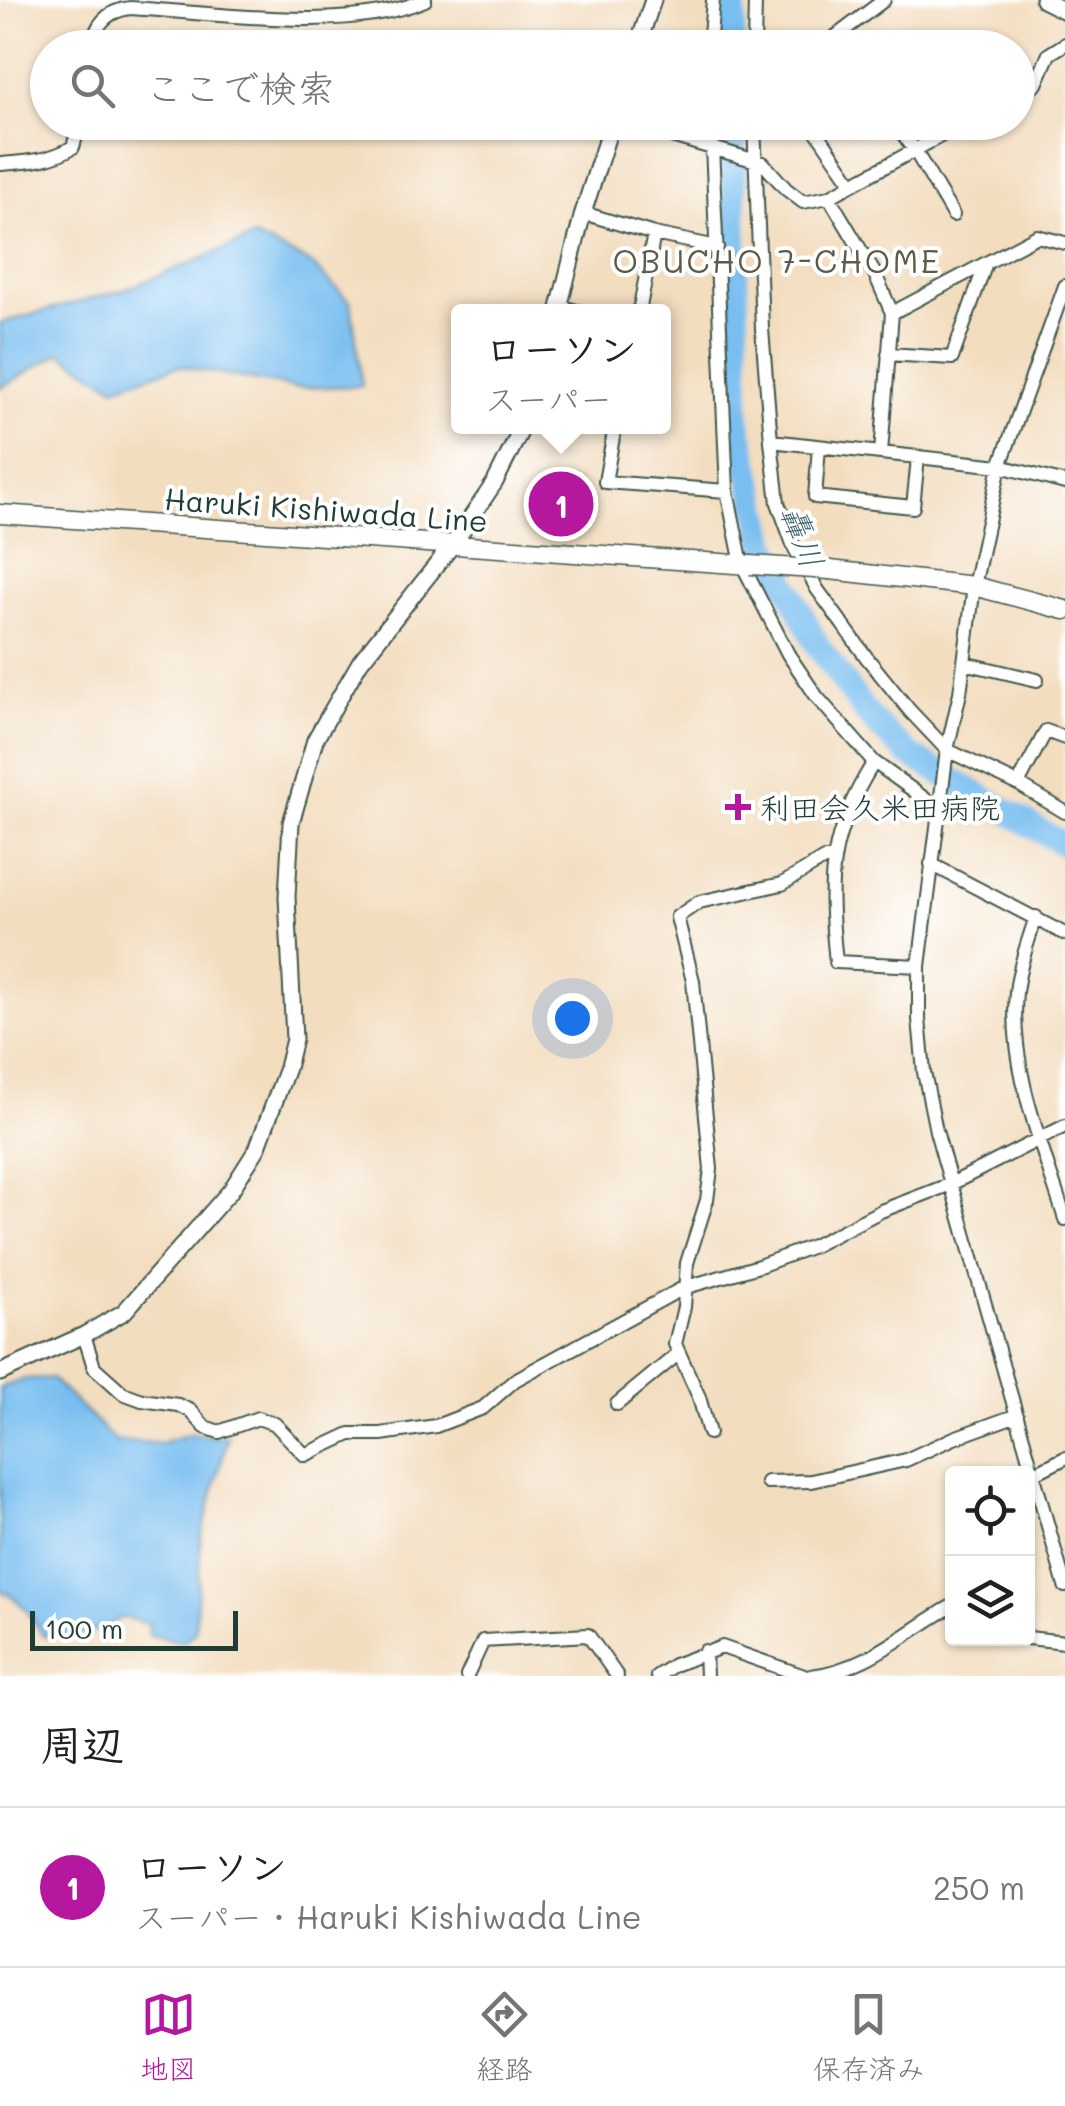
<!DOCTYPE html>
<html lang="ja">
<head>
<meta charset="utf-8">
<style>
  :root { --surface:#fff; --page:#f2f2f2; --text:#202124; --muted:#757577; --line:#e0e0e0; --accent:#b5179e }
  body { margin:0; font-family:Mali,"Klee One",sans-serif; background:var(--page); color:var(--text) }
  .controls { position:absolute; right:30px; bottom:30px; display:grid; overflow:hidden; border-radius:10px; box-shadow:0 2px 8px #0004 }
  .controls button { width:90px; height:90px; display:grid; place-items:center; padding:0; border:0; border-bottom:2px solid var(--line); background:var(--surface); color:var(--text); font:50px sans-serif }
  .scale { position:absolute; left:30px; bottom:25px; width:208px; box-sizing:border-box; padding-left:10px; border:5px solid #1f3d34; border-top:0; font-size:28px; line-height:35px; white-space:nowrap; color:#1f3d34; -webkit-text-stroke:8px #fff; paint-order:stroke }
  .you { position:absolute; left:572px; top:1018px; width:35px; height:35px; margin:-25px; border:8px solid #fff; border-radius:50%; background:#1a73e8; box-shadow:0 0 0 15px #1a73e833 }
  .badge { display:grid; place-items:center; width:65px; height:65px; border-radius:50%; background:var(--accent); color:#fff; font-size:32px; font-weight:700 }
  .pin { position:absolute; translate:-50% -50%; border:5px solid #fff; box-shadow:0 2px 10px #0006 }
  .popup { position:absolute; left:451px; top:304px; width:220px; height:130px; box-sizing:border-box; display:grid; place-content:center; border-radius:10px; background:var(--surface); filter:drop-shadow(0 2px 8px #0005); font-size:32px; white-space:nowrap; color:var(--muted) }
  .popup b { font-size:38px; color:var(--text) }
  .popup::after { content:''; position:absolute; left:50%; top:100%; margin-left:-20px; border:20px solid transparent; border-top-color:var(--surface) }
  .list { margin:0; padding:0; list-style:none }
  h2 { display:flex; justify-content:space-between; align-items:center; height:130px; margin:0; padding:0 40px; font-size:42px }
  h2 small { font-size:32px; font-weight:400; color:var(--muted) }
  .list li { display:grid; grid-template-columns:65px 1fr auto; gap:30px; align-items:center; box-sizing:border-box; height:160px; padding:0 40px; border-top:2px solid var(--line) }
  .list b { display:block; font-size:38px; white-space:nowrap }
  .list p { margin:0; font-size:32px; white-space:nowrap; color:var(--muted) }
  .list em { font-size:32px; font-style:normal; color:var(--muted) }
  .icon { flex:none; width:55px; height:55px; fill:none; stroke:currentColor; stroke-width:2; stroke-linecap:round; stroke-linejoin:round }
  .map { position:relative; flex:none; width:1065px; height:1676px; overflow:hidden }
  .search { position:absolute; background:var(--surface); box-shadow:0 2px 8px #0004; left:30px; right:30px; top:30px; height:110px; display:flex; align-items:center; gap:25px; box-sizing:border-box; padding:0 35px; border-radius:55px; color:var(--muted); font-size:38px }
  .sheet { height:290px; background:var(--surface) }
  nav { display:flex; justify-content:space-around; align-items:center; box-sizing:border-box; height:140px; border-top:2px solid var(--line); background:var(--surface); font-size:28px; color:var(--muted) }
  nav a { display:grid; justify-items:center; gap:5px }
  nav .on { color:var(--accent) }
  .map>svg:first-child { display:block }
  .water { fill:#78bef0; stroke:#4c7e92; stroke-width:2.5 }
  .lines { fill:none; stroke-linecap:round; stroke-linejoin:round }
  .river { stroke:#78bef0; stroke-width:25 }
  .building { fill:#d09774 }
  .minor-casing { stroke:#3f5549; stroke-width:16 }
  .tertiary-casing { stroke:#3f5549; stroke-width:19 }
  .secondary-casing { stroke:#3f5549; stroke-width:21 }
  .minor { stroke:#fff; stroke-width:12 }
  .tertiary { stroke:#fff; stroke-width:15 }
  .secondary { stroke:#fff; stroke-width:18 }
  .secondary-bridge-casing { stroke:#3f5549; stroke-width:21; stroke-linecap:butt }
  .secondary-bridge { stroke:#fff; stroke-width:18 }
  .poi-dot { fill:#b5179e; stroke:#fff; stroke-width:4 }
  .labels { text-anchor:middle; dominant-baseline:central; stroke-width:8; stroke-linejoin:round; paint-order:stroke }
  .street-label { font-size:30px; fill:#1f3d34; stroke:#fff }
  .poi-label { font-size:30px; fill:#1f3d34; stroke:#fff; text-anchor:start }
  .neighbourhood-label { font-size:32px; letter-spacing:2.5px; fill:#5d5c4a; stroke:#fff }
  .water-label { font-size:32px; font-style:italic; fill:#3a646c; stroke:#fff }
</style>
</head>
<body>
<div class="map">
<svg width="1065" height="1676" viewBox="0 0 1065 1676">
  <rect width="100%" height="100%" fill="#fff"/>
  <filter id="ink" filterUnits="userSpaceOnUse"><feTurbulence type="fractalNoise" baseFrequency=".01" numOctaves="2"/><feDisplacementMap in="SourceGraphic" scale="20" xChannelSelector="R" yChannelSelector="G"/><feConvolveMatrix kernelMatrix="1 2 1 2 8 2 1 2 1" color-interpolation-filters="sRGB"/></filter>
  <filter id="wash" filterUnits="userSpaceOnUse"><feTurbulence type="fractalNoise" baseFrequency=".0048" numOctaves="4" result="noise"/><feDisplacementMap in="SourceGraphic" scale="40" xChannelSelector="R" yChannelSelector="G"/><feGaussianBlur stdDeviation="2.25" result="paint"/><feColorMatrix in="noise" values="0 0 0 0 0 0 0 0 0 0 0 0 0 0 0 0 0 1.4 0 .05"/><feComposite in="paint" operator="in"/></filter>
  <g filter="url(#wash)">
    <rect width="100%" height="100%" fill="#f3ddbf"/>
    <path class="water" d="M254,237L309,262L351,302L362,386L296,388L178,366L115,387L60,353L0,388V323L124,290Z
      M51,1378L115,1441L161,1443L189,1434L228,1437L201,1537L195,1632L183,1642L149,1635V1624L123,1617C93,1636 77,1636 43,1636C32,1616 21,1599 0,1590V1388L25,1379Z"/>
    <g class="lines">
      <path class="river" d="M732,48L734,0
        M733,122L738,421L766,543L817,645L869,717L908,754L1065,845"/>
    </g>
    <g id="blocks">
      <path class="building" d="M549,478L580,482L573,530L542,525Z"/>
    </g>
  </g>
  <g filter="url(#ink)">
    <use href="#blocks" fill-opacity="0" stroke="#3f5549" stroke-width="2.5"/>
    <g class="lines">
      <g class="minor-casing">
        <path id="minor" d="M92,48C95,24 107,11 130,8C217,13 346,34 425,0
          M709,48L713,0
          M754,48L755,0
          M837,48L831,40L884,0
          M1018,97L1036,84L1049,54L1065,44
          M624,122L763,163L786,189L803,202L829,197L966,122
          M711,122L727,491L742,564L788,654L817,697L874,762L939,809
          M754,122L762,329L771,441L778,503L794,547L817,589L867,658L910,711L947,750L1018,784L1065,812
          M810,122L852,183
          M894,122L914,149L953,215
          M0,164C27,162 50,161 73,147L80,122
          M829,197L875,274L892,313L881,453
          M583,213L654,234L717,247
          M1065,286L1000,466L974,586L960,693L947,750L919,966V1019L924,1072L936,1131L1065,1586
          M559,306L580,312
          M639,312L654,234
          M892,313L1037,236L1065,243
          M888,354L952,358L986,263
          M615,426L605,482L727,491
          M771,441L1000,466L1065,483
          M819,447L815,497L913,507L918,458
          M964,663L1037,680
          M874,762C828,835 827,878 836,962L919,966
          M1018,784L1046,731L1065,738
          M931,864L1065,934
          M1036,917C1028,941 1019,967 1016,992C1009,1069 1043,1148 1065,1219
          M84,1335L94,1367L123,1393L142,1400L178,1405L191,1411L205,1427L219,1432L258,1418L275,1424L305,1455L350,1434H381L436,1426L483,1408L515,1380L683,1288L759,1266L813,1246L881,1211L951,1184L1065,1126
          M617,1404L679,1353
          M709,1433L699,1397L675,1344L684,1307L687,1263L707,1200L711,1169L693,981L677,917L699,902L782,884L824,859H832
          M1033,1474L1065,1458
          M767,1482L811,1481L906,1460L954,1438L1017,1415
          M1028,1638L1065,1642
          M705,1651L706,1676
          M467,1676L483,1641L588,1635L617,1676
          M657,1676L674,1665L722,1647L804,1676
          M811,1676C865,1670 906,1632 952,1606"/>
      </g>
      <g class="tertiary-casing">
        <path id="tertiary" d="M1043,0L1065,11
          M637,48L653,0
          M558,312L583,213L612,122
          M0,1373L84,1335L124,1312L231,1190L257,1149L287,1068L294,1039L287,897L291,823L315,740L360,662L453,544L495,482L523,426"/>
      </g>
      <g class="secondary-casing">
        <path id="secondary" d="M0,514L750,565
          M830,570L974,586L1065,610"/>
      </g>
      <use href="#minor" class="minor"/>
      <use href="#tertiary" class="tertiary"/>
      <use href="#secondary" class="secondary"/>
      <g class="secondary-bridge-casing">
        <path id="secondary-bridge" d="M750,565L830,570"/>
      </g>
      <use href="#secondary-bridge" class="secondary-bridge"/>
    </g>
  </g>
  <path class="poi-dot" d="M733 792h10v10h10v10h-10v10h-10v-10h-10v-10h10z"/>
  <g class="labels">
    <g class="street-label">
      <text transform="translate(326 509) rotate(4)">Haruki Kishiwada Line</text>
    </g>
    <g class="poi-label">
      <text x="760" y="807">利田会久米田病院</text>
    </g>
    <g class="neighbourhood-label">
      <text x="777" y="260">OBUCHO 7-CHOME</text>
    </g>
    <g class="water-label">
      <text transform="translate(804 536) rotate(69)">轟川</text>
    </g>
  </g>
</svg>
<div class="controls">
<button><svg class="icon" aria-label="locate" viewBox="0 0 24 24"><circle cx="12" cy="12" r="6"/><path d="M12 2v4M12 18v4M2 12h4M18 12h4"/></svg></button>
<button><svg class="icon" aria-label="layers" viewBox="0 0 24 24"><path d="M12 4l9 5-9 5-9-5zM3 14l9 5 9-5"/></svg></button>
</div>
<div class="scale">100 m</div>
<div class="you"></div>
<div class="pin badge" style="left:561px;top:504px">1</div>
<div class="popup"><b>ローソン</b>スーパー</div>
<div class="search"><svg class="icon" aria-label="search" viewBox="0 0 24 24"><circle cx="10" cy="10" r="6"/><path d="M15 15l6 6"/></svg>ここで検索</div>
</div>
<section class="sheet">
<h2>周辺<small></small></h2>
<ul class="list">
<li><span class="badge">1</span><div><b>ローソン</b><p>スーパー · Haruki Kishiwada Line</p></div><em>250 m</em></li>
</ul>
</section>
<nav>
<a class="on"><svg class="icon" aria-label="map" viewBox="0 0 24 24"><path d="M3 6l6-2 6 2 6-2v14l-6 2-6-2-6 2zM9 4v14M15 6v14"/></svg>地図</a>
<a><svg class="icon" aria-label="directions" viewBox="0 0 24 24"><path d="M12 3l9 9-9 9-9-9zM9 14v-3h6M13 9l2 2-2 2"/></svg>経路</a>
<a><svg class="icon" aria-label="saved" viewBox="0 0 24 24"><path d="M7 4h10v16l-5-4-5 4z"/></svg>保存済み</a>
</nav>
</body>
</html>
